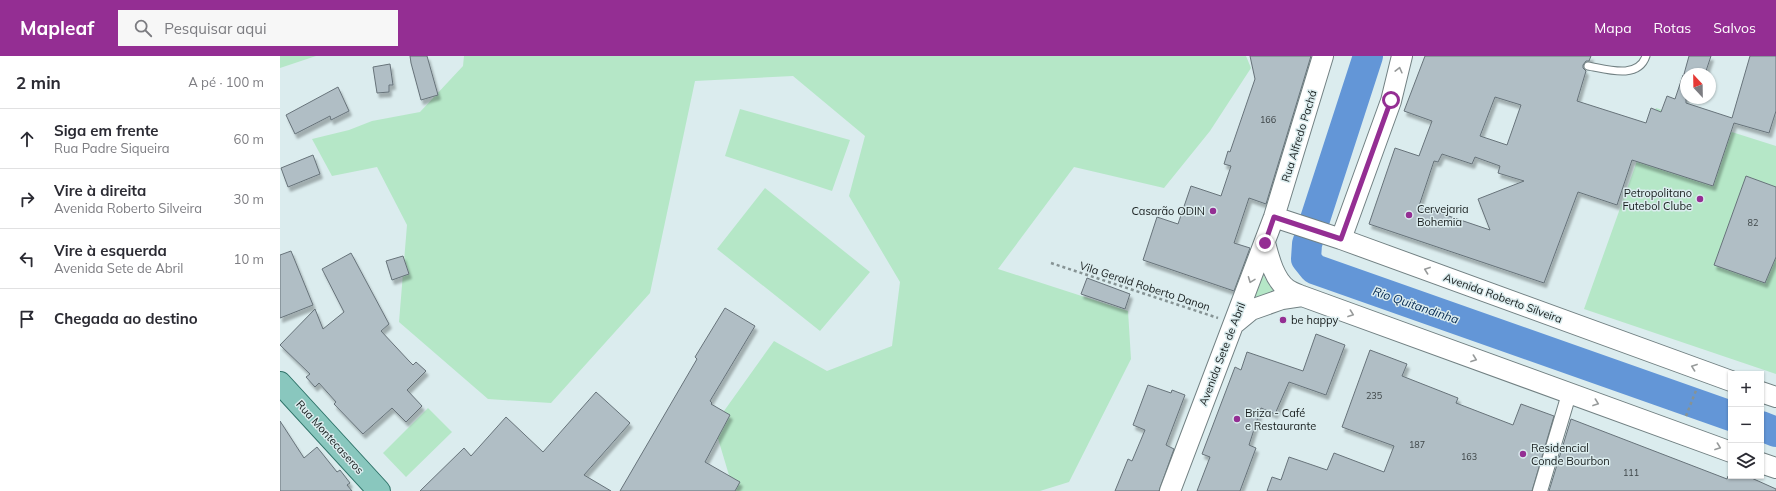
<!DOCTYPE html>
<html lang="pt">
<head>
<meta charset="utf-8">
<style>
  :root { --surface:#fff; --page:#f7f7f7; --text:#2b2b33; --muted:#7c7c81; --line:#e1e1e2; --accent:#942e93 }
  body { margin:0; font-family:Mulish,sans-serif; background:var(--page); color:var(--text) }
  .controls { position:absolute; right:12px; bottom:12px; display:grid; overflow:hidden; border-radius:0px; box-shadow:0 1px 3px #0004 }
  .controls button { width:36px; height:36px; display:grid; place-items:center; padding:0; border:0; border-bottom:1px solid var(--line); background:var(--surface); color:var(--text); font:20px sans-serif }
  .compass { position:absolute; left:1400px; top:12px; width:36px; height:36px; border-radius:50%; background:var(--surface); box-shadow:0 1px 3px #0004; rotate:338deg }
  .stop { position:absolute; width:12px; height:12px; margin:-9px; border:3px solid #942e93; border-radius:50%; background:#fff }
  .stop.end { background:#942e93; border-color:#fff; box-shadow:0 1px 4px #0008 }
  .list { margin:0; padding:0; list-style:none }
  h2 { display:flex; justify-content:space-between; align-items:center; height:52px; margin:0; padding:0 16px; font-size:17px }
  h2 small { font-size:13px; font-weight:400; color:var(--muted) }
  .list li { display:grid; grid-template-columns:26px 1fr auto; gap:12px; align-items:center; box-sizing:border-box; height:60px; padding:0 16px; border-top:1px solid var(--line) }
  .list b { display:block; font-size:15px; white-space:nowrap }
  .list p { margin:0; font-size:13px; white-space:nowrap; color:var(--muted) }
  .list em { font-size:13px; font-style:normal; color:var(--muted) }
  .icon { flex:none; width:22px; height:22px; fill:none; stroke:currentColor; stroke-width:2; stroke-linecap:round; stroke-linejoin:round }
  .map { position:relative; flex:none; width:1496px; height:435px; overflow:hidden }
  header { display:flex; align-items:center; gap:24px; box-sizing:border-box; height:56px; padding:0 20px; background:var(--accent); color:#fff }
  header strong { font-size:19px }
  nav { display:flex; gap:22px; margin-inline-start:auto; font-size:14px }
  .search { width:280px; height:36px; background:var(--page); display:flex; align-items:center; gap:10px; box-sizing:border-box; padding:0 14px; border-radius:0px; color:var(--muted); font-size:15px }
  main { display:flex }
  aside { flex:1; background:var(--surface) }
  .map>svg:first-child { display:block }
  .green { fill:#b5e7c7 }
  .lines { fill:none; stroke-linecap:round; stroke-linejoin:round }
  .river { stroke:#6396d7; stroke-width:30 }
  .building { fill:#b0bec5; stroke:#67737a; fill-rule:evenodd; filter:url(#shadow) }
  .service-casing { stroke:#728183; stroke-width:9 }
  .minor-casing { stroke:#728183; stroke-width:16 }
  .secondary-casing { stroke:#728183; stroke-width:22 }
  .primary-casing { stroke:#2f7369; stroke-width:24 }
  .path { stroke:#869394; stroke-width:2.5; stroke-dasharray:3 3; stroke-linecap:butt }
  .service { stroke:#fff; stroke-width:7 }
  .minor { stroke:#fff; stroke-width:14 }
  .secondary { stroke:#fff; stroke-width:20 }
  .primary { stroke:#89c7be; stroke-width:22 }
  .oneway { stroke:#979a9a }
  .route { stroke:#942e93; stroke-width:5 }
  .poi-dot { fill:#942e93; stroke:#dbecee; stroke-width:1.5 }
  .labels { text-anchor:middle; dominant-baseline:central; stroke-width:3; stroke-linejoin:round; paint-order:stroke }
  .number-label { font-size:9px; fill:#3e4648 }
  .street-label { font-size:11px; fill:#181e1e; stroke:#dbecee }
  .poi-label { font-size:11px; fill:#181e1e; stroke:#dbecee; text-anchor:start }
  .water-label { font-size:12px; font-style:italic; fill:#052952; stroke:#dbecee }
</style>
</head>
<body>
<header>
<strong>Mapleaf</strong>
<div class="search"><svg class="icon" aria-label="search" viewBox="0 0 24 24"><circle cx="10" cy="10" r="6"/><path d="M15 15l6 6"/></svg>Pesquisar aqui</div>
<nav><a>Mapa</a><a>Rotas</a><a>Salvos</a></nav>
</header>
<main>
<aside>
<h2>2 min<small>A pé · 100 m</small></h2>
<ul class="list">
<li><svg class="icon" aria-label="ahead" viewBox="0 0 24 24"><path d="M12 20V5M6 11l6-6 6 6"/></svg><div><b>Siga em frente</b><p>Rua Padre Siqueira</p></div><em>60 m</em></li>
<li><svg class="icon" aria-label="right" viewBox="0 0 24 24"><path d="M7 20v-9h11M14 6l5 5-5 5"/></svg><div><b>Vire à direita</b><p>Avenida Roberto Silveira</p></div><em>30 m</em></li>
<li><svg class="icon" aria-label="left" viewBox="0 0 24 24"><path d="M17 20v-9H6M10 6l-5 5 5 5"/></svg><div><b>Vire à esquerda</b><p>Avenida Sete de Abril</p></div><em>10 m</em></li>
<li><svg class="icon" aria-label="arrive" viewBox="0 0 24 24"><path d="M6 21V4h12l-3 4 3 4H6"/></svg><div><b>Chegada ao destino</b></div></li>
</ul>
</aside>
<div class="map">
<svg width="1496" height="435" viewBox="0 0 1496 435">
  <defs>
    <filter id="shadow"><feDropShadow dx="2.5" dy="4.5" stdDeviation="1" flood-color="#0004"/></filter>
  </defs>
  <rect width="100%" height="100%" fill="#dbecee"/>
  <path class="green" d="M0,0H36L0,12Z
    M184,0H966L971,12L930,75L884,132L794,111L718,213L848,255L851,303L789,426L760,435H449L451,426L434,369L494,285L547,315L612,290L620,226L569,140L585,80L513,20L415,25L370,237L271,347L208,343L119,266L127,169L97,111L52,120L32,83L69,74L92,65L140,56L183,10Z
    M1376,52L1496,90V318L1304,253Z
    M460,53L570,84L552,135L445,100Z
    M485,132L590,216L540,275L437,193Z
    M981,215L988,227L996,237L968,247Z
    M148,352L172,376L126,421L103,397Z"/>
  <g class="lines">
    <path class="river" d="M1088,0L1027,188L1026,203L1034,213L1451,360
      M1481,370L1496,376"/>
  </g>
  <path class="building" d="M130,0H147L158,39L141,44L131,7Z
    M970,0H1031L986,148L969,142L954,187L970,192L954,235L863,204L877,161L898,168L911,130L941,140L951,110L944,108L948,95L950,96L975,23Z
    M1145,0H1311L1309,5H1306L1303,9V12L1306,15L1297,45L1366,67L1371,52L1381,56L1387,40L1395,43L1403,19H1406V47L1452,62L1470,0H1496V55L1489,77L1454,67L1433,130L1352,104L1337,149L1298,136L1264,227L1089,168L1115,92L1139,100L1152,65L1124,55ZM1215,41L1241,49L1227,89L1200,80ZM1162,98L1192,108L1195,101L1220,110L1218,117L1244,125L1198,143L1210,174L1139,150L1154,105L1158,106Z
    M1409,0H1431L1425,18H1404Z
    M110,8L113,29H109V36L97,37L93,11Z
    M58,31L69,55L51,64L50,60L15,78L6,59Z
    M33,99L40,118L8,131L1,112Z
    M1466,120L1496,131V201L1485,227L1434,209Z
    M11,195L33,249L0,262V199Z
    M71,197L109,268L101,275L129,305L133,309L136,306L146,315L127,334L142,350L126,366L112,352L83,378L54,348L56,346L39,327L35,331L26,321L30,318L0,289L35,253L43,273L64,256L42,213Z
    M123,200L129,218L112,224L106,205Z
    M807,222L850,238L845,253L801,238Z
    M445,252L475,270L430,345L432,347L431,348L450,359L425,406L460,426L455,435H340L417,303L415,301Z
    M1036,278L1065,289L1046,339L1009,326L995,358L981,352L969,389L976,392L960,435H917L930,401L922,398L955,311L961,314L967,296L1023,315Z
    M1090,294L1127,308L1122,320L1178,342L1176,347L1233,369L1241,348L1274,360L1252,435H987L992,421L1001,424L1009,401L1047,414L1054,397L1104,416L1114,390L1062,371Z
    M868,329L891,337L892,334L905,339L886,389L894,393L879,435H835L848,403L852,405L865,374L853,369Z
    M316,336L350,367L304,419L331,435H140L184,392L191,400L226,361L263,396Z
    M1291,363L1447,423L1448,420H1467L1496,433V435H1269Z
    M0,365L24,402L37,391L57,416L60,414L70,427L67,429L72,435H0Z"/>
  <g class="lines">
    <g class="service-casing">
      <path id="service" d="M1308,10C1326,13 1358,24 1366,0"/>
    </g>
    <g class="minor-casing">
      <path id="minor" d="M1260,435L1289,338"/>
    </g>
    <g class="secondary-casing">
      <path id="secondary" d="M994,161L1061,183L1451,325
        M1061,183L1111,45L1122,0
        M985,187C989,202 994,223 1007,233C1011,236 1017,238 1022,240L1451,396
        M954,268L971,254L1002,243L1022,240
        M1481,336L1496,341
        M1481,407L1496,412
        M890,435L994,161L1043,0"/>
    </g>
    <g class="primary-casing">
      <path id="primary" d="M0,327L99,435"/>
    </g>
    <path class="path" d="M771,207L938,262
      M1406,360L1417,332"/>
    <use href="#service" class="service"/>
    <use href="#minor" class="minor"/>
    <use href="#secondary" class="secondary"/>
    <use href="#primary" class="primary"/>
  </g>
  <defs><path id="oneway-chevron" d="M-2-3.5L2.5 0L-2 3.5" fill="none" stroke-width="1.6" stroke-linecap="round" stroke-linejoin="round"/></defs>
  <g class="oneway">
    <use href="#oneway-chevron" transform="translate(1119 14) rotate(-76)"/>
    <use href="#oneway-chevron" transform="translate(1147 214) rotate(-160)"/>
    <use href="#oneway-chevron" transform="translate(971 224) rotate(111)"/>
    <use href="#oneway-chevron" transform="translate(1071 258) rotate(20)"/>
    <use href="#oneway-chevron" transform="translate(1194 303) rotate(20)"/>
    <use href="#oneway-chevron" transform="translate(1414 311) rotate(-160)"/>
    <use href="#oneway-chevron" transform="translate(1316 347) rotate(20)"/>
    <use href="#oneway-chevron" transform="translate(1438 391) rotate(20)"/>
  </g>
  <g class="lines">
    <path class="route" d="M985,187L994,161L1061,183L1111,44"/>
  </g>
  <g class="poi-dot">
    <circle cx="1420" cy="143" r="4"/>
    <circle cx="933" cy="155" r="4"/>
    <circle cx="1129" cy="159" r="4"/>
    <circle cx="1003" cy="264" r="4"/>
    <circle cx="957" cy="363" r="4"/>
    <circle cx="1243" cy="398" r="4"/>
  </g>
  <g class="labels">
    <g class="number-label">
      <text x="988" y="63">166</text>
      <text x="1473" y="166">82</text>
      <text x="1094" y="339">235</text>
      <text x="1137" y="388">187</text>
      <text x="1189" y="400">163</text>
      <text x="1351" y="416">111</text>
    </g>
    <g class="street-label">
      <text transform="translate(1019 80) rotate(-73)">Rua Alfredo Pachá</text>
      <text transform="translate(865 230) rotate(18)">Vila Gerald Roberto Danon</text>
      <text transform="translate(1223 242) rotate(20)">Avenida Roberto Silveira</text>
      <text transform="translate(942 298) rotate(-69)">Avenida Sete de Abril</text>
      <text transform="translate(50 381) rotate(48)">Rua Montecaseros</text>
    </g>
    <g class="poi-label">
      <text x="1412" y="137" text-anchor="end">Petropolitano<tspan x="1412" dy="13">Futebol Clube</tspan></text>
      <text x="1137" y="153">Cervejaria<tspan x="1137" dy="13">Bohemia</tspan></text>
      <text x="925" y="155" text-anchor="end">Casarão ODIN</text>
      <text x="1011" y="264">be happy</text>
      <text x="965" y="357">Briza - Café<tspan x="965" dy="13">e Restaurante</tspan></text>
      <text x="1251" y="392">Residencial<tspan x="1251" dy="13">Conde Bourbon</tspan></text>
    </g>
    <g class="water-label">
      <text transform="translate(1136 249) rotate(19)">Rio Quitandinha</text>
    </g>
  </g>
</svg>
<div class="controls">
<button>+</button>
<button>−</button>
<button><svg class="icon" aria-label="layers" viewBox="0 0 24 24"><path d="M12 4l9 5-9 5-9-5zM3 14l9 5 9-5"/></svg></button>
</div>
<svg class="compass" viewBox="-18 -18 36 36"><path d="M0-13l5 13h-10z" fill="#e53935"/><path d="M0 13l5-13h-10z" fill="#7c7c81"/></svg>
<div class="stop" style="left:1111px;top:44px"></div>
<div class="stop end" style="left:985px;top:187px"></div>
</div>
</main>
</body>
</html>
